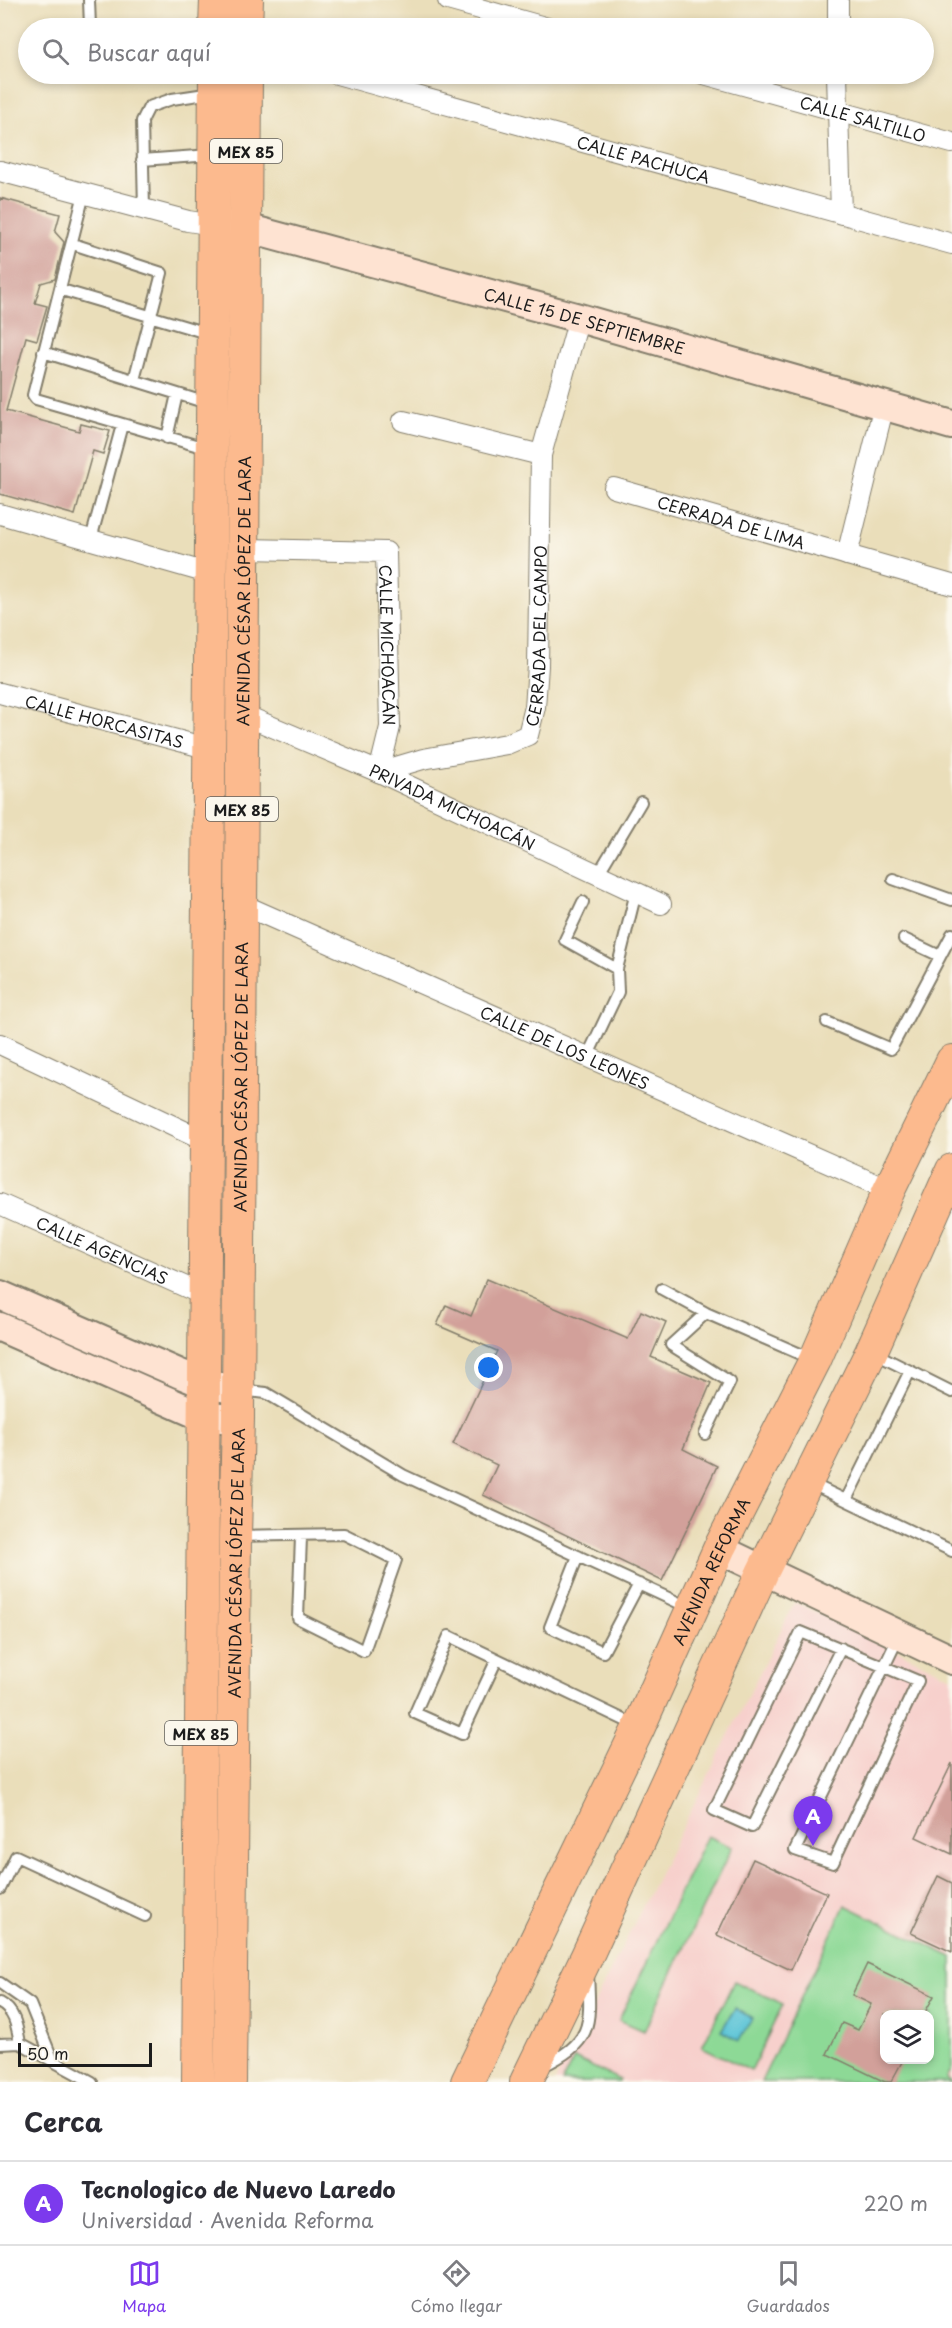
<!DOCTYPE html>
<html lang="es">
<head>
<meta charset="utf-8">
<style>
  :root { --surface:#fff; --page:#f7f7f7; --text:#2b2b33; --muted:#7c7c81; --line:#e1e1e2; --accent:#7c3aed }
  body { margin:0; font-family:"Playpen Sans",sans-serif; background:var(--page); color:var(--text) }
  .controls { position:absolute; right:18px; bottom:18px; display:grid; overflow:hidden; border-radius:12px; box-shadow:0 3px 9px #0003 }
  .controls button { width:54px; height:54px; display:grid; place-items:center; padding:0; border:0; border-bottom:2px solid var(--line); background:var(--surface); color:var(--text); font:30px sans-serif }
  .scale { position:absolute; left:18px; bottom:15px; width:134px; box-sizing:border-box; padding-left:6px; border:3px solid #1c1c1c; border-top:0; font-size:16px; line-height:21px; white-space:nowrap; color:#1c1c1c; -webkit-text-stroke:4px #fbf7ec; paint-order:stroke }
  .you { position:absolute; left:489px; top:1368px; width:21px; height:21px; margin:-15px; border:4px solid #fff; border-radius:50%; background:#1a73e8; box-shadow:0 0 0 9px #1a73e833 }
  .badge { display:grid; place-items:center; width:39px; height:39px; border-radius:50%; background:var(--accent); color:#fff; font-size:20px; font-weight:700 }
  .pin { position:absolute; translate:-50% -50px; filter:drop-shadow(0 2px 3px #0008) }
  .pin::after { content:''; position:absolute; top:32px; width:21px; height:18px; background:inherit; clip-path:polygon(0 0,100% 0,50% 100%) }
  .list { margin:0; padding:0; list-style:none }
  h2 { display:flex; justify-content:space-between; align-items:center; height:78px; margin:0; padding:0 24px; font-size:26px }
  h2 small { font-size:20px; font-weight:400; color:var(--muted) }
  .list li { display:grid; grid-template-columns:39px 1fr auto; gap:18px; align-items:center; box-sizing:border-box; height:84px; padding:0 24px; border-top:2px solid var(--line) }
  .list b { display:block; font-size:22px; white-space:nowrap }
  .list p { margin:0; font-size:20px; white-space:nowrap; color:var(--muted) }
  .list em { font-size:20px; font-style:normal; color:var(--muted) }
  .icon { flex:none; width:33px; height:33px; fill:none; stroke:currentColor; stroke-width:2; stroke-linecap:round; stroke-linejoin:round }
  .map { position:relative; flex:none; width:952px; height:2082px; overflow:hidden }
  .search { position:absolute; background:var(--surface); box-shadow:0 3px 9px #0003; left:18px; right:18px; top:18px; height:66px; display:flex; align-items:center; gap:15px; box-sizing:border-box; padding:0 21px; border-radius:33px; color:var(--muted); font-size:22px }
  .sheet { height:162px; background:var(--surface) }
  nav { display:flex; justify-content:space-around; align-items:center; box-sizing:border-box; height:84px; border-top:2px solid var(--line); background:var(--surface); font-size:16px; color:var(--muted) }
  nav a { display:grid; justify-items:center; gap:3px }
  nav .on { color:var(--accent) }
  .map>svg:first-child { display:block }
  .built { fill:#f7d0cc; fill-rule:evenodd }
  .green { fill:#8dd996; stroke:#547a59; stroke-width:1.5; fill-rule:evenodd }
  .water { fill:#5bc4d7; stroke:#3c707a; stroke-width:1.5 }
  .building { fill:#d2a09a }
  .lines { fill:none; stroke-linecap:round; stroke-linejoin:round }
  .lane-casing { stroke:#837d6b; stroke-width:14 }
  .street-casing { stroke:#837d6b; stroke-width:22 }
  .secondary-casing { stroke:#837d6b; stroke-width:32 }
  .primary-casing { stroke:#837d6b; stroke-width:34 }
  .lane { stroke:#fff; stroke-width:10 }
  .street { stroke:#fff; stroke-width:20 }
  .secondary { stroke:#fee3d2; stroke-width:28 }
  .primary { stroke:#fcba8e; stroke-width:32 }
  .labels { text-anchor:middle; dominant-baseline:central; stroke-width:4.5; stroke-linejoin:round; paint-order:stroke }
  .shield { fill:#fbf7ec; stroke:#5f5e5a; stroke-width:1.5 }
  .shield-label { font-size:15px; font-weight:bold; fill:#1c1c1c }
  .street-label { font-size:16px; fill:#1c1c1c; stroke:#fbf7ec }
</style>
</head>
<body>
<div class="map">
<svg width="952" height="2082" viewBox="0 0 952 2082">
  <rect width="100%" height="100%" fill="#fbf7ec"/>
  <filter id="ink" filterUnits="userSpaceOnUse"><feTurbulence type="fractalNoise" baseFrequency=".0167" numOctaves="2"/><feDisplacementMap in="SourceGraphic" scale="12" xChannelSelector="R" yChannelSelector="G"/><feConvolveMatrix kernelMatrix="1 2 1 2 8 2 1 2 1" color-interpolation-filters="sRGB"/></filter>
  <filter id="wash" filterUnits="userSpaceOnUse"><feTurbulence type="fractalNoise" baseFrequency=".008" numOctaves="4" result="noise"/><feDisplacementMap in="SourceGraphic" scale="24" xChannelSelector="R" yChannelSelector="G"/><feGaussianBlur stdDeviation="1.35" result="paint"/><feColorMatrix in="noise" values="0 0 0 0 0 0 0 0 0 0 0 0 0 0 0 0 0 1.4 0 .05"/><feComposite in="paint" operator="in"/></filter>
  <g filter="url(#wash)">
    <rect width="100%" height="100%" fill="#eadeba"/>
    <path class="built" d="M795,1602L952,1677V2082H555ZM884,2014H930V2060H884Z"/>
    <path class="green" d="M707,1836L732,1847L644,2031L619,2020Z
      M845,1905L952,1957V2067L947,2078L952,2082H761ZM884,2014H930V2060H884Z
      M734,1981L783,2004L751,2071L702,2047Z
      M574,2058L620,2080L619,2082H562Z"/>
    <path class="water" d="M735,2008L752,2018L739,2041L721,2031Z"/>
    <g id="blocks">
      <path class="building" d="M0,198L60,214L55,232L64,242L55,279L41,283L35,303L47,306L37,340L26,337L6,411L79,431L81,424L110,431L103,454L93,451L75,515L0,494Z
        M487,1279L628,1339L641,1311L666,1322L651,1357L711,1383L683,1449L717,1466L662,1581L483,1495L497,1465L453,1444L497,1351L437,1325L446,1305L471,1316Z
        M952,1763V1854L916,1837Z
        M753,1859L827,1893L791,1970L717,1935Z
        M938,1876L952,1883V1952L911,1933Z
        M867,1964L934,1996L924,2014H885V2060H903L891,2082H885L827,2054L842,2023L858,2030L871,2004L852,1995Z"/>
    </g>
  </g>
  <g filter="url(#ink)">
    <use href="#blocks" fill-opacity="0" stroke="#837d6b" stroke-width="1.5"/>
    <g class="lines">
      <g class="lane-casing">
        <path id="lane" d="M89,0L90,27
          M142,160L211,155
          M84,194L33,395L36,399L209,449
          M144,209L142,121L149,107L172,99L212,93
          M73,244L162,273L134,380
          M62,290L210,334
          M43,352L210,404
          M167,438L177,394
          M91,539L122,425
          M598,874L641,802
          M893,879L952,900
          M583,902L565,940L617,969
          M904,939L940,956
          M827,1022L891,1049L952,934
          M588,1055L618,992L617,969L636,892
          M662,1289L706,1313L814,1360
          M874,1353L952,1392
          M241,1390L266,1393L403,1475L690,1608
          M705,1434L730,1382L671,1345L706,1313
          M810,1483L952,1551
          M846,1500L910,1371
          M238,1536L344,1534L396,1560L364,1651L298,1618L301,1537
          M578,1556L550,1627L603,1652L639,1584
          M841,1648L752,1827L714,1810L801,1632L918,1681L833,1863L795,1850L885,1665L899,1636
          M497,1659L462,1734L415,1713L449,1636L637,1726
          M0,1889L16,1856L145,1916
          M0,1983L30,2004L53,2061
          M0,2003C15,2011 17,2027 20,2043
          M0,2044L20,2043L92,2082
          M541,2067C592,2042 591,2028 588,1974"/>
      </g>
      <g class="street-casing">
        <g id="street">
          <path d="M448,0L548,28"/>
          <path d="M838,28V0"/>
          <path id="s1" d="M337,74L952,244"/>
          <path id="s2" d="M704,74L952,143"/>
          <path d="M837,74L841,214"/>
          <path d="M0,171L188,221L214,225"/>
          <path d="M403,421L541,455"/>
          <path id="s3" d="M614,488L952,585"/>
          <path d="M0,514L211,574"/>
          <path id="s4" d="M243,549L386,552L390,727L379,772"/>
          <path d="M847,555L884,405"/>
          <path id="s5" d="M0,693L210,749"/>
          <path id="s6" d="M242,714L379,772L661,904"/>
          <path id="s7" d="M379,772L423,759L507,744L528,735L535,707L538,666L541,455L579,318"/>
          <path id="s8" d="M241,904L889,1190"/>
          <path d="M0,1044L207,1142"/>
          <path id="s9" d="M0,1204L206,1296"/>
        </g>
      </g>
      <g class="secondary-casing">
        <g id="secondary">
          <path id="s10" d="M222,225L246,228L579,318L952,425"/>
          <path d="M0,1295L178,1373L205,1384L238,1390"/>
          <path d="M0,1327L204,1417L238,1419"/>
          <path d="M719,1549L952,1660"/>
        </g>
      </g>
      <g class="primary-casing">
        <g id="primary">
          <path d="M215,28L216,0"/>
          <path d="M246,28L247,0"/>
          <path d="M198,2082L215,74"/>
          <path id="s11" d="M230,2082L235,1536L238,1419L246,74"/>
          <path id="s12" d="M467,2082L639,1727L719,1549L815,1360L889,1190L952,1061"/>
          <path d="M526,2082L587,1956L763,1571L871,1352L952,1170"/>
        </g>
      </g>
      <use href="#lane" class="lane"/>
      <use href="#street" class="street"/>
      <use href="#secondary" class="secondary"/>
      <use href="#primary" class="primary"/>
    </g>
  </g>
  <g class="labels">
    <g class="shield">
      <rect x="210" y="139" width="72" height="24" rx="4.5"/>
      <rect x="206" y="797" width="72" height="24" rx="4.5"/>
      <rect x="165" y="1721" width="72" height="24" rx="4.5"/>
    </g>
    <g class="shield-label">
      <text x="246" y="151">MEX 85</text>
      <text x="242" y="809">MEX 85</text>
      <text x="201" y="1733">MEX 85</text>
    </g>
    <g class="street-label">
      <text stroke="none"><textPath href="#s2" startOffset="165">CALLE SALTILLO</textPath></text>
      <text stroke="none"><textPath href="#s1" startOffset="318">CALLE PACHUCA</textPath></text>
      <text stroke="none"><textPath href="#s10" startOffset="375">CALLE 15 DE SEPTIEMBRE</textPath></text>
      <text stroke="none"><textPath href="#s3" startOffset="122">CERRADA DE LIMA</textPath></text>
      <text stroke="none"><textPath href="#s11" startOffset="1491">AVENIDA CÉSAR LÓPEZ DE LARA</textPath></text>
      <text stroke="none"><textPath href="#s7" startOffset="254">CERRADA DEL CAMPO</textPath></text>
      <text stroke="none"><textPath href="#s4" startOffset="236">CALLE MICHOACÁN</textPath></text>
      <text stroke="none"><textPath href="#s5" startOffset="108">CALLE HORCASITAS</textPath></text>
      <text stroke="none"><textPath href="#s6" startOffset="230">PRIVADA MICHOACÁN</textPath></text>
      <text stroke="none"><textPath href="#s8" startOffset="354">CALLE DE LOS LEONES</textPath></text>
      <text stroke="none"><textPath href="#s11" startOffset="1005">AVENIDA CÉSAR LÓPEZ DE LARA</textPath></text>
      <text stroke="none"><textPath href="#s9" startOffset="112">CALLE AGENCIAS</textPath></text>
      <text stroke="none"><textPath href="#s11" startOffset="519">AVENIDA CÉSAR LÓPEZ DE LARA</textPath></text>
      <text stroke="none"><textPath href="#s12" startOffset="566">AVENIDA REFORMA</textPath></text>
    </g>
  </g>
</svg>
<div class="controls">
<button><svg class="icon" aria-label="layers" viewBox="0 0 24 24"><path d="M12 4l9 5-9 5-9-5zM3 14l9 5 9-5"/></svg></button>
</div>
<div class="scale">50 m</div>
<div class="you"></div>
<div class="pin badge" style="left:813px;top:1846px">A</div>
<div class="search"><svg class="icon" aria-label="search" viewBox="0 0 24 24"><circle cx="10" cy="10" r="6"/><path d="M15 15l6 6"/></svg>Buscar aquí</div>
</div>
<section class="sheet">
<h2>Cerca<small></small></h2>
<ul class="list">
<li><span class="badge">A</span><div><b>Tecnologico de Nuevo Laredo</b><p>Universidad · Avenida Reforma</p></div><em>220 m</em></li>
</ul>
</section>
<nav>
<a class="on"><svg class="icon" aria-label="map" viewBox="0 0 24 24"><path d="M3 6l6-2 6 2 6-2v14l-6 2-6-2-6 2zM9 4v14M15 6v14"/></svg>Mapa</a>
<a><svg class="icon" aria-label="directions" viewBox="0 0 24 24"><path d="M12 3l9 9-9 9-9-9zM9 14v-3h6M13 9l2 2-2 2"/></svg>Cómo llegar</a>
<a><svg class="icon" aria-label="saved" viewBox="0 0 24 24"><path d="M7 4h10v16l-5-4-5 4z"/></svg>Guardados</a>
</nav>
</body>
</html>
